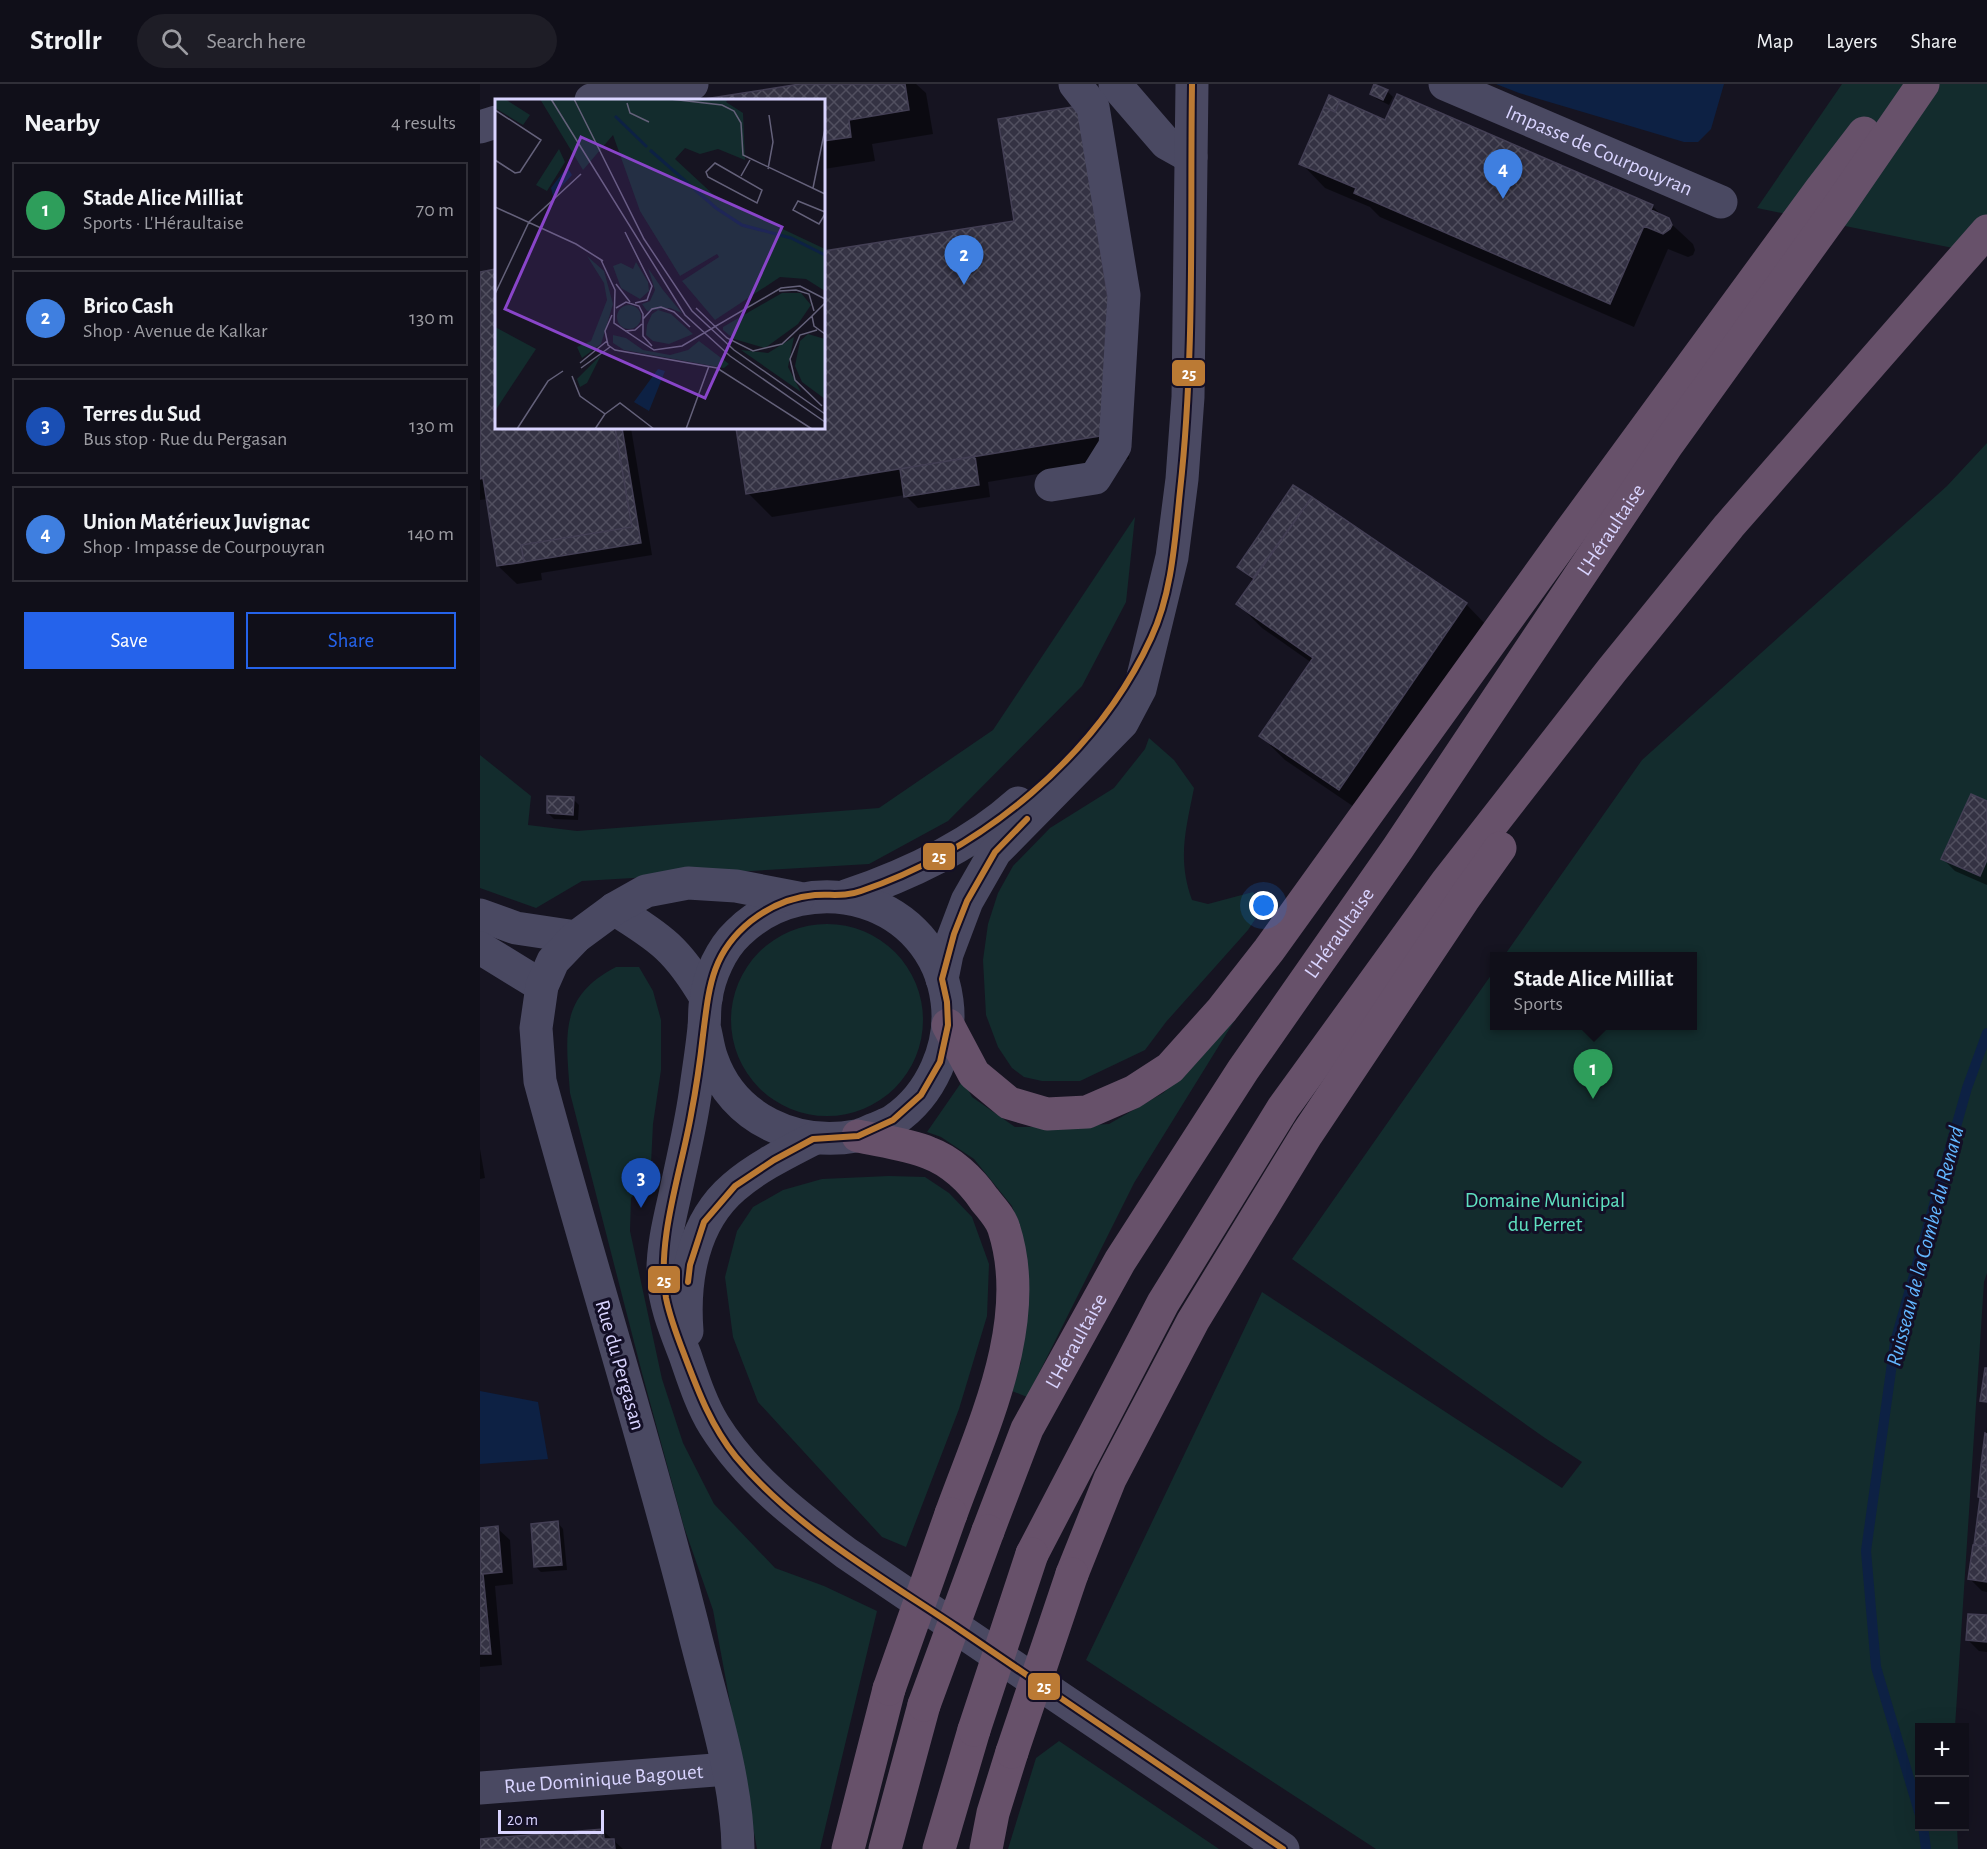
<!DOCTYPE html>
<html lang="en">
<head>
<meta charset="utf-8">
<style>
  :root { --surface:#100f19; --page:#1e1d26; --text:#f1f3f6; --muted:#9c9ca2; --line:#302f38; --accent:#2563eb }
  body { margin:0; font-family:"Alegreya Sans",sans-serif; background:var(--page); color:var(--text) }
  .controls { position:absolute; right:18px; bottom:18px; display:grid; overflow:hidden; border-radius:0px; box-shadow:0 6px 24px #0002 }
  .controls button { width:54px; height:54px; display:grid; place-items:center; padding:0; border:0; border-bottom:2px solid var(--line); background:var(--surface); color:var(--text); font:30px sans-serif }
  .scale { position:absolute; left:18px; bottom:15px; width:106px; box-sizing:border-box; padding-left:6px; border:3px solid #d9d4ff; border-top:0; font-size:16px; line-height:21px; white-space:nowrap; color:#d9d4ff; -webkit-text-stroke:4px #130f26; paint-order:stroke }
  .you { position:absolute; left:784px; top:822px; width:21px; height:21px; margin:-15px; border:4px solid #fff; border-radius:50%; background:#1a73e8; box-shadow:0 0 0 9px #1a73e833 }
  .badge { display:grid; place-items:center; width:39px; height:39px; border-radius:50%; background:var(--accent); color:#fff; font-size:20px; font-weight:700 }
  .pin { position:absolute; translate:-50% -50px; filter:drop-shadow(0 2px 3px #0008) }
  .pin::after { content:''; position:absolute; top:32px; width:21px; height:18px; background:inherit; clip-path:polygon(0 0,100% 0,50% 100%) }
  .popup { position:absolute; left:1010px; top:868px; width:207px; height:78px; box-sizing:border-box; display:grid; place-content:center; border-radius:0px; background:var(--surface); filter:drop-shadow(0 2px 4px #0005); font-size:20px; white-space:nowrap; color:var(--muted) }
  .popup b { font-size:22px; color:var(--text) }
  .popup::after { content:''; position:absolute; left:50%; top:100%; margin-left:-12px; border:12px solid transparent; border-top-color:var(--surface) }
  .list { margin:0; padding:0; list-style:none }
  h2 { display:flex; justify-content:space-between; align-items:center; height:78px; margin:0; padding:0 24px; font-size:26px }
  h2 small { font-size:20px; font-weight:400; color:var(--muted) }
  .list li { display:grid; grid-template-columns:39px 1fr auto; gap:18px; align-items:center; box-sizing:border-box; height:96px; margin:0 12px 12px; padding:0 12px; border:2px solid var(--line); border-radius:0px }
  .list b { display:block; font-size:22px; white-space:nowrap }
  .list p { margin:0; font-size:20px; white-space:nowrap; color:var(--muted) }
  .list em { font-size:20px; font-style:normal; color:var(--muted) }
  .actions { display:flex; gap:12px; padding:18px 24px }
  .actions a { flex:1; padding:14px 0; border:2px solid var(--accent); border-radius:0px; text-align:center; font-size:21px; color:var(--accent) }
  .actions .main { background:var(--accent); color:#fff }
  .icon { flex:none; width:33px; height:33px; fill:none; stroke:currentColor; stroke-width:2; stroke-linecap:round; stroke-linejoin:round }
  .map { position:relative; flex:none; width:1507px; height:1765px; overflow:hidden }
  header { display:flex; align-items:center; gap:36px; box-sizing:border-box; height:84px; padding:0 30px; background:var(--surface); border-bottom:2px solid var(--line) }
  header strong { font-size:28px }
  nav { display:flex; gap:33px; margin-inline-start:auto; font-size:21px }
  .search { width:420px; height:54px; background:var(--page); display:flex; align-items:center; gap:15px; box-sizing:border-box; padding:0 21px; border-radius:33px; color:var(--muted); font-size:22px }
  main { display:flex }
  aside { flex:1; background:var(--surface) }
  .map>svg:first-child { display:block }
  .green { fill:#132c2d }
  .water { fill:#0d2144 }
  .shadow { fill:#0007 }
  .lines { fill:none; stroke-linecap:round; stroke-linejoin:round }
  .stream { stroke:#0d2144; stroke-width:10 }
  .building { fill:url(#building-cross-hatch); stroke:#433f54; stroke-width:1.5 }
  .minor { stroke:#4a4962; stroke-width:33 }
  .highway { stroke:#67516a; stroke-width:33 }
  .highway-bridge { stroke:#67516a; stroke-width:33 }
  .bus-1-casing { stroke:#130f26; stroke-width:10 }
  .bus-1 { stroke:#bb7a34; stroke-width:6 }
  .labels { text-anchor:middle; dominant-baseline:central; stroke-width:6; stroke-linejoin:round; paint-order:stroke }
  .street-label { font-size:21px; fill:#d9d4ff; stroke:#130f26 }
  .park-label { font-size:21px; fill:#5fe0c0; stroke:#130f26 }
  .water-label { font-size:22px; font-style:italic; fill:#62b6ff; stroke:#130f26 }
  .inset-river { fill:none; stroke:#0d2144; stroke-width:3 }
  .inset-road { fill:none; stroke:#64617a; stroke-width:1.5 }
  .view { fill:#8945c9; fill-opacity:0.15; stroke:#8945c9; stroke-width:3 }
  .inset-edge { fill:none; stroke:#d9d4ff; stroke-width:3 }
  .line-badge { stroke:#130f26; stroke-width:2 }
  .badge-label { font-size:16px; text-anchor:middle; font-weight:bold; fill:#fff }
</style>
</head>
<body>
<header>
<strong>Strollr</strong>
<div class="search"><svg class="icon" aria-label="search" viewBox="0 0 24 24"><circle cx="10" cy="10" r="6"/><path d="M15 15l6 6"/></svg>Search here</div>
<nav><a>Map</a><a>Layers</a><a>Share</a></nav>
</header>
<main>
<aside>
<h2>Nearby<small>4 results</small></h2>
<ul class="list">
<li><span class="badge" style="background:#2e9e5b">1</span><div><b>Stade Alice Milliat</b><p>Sports · L'Héraultaise</p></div><em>70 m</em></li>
<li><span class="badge" style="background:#3f7fe0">2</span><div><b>Brico Cash</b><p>Shop · Avenue de Kalkar</p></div><em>130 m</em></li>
<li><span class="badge" style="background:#1a4fb4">3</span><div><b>Terres du Sud</b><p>Bus stop · Rue du Pergasan</p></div><em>130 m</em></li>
<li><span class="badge" style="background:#3f7fe0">4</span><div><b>Union Matérieux Juvignac</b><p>Shop · Impasse de Courpouyran</p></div><em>140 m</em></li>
</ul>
<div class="actions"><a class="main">Save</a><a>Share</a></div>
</aside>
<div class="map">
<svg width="1507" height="1765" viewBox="0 0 1507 1765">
  <defs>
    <pattern id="building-cross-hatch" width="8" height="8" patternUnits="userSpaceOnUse" patternTransform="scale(1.5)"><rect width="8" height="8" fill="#343243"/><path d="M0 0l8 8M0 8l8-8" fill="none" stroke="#514f5f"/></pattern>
  </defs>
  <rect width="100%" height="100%" fill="#161421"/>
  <path class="green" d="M1362,0H1507V171L1277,124Z
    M1507,359V1189L1504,1198L1475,1643L1440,1644V1742L1477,1743L1478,1765H896L606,1576L782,1208L1082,1404L1102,1378L1065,1354L812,1175L1014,887V942H1212V872H1024L1162,676L1467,402Z
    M655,433L646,518L602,602L468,737L389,780L102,797L56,824L0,804V671L51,712L48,741L97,747L399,724L513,646Z
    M669,654L694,676L714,704C706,745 697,775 712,816L728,820L773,808L784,822L768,846L686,938L665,966L600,997H562L544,993L532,984L518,963L506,931L503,876L508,840L518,809L533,782L570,744L634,704L665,665Z
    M251 936a96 96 0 1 1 192 0a96 96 0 1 1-192 0Z
    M136,883H159L173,907L181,936V986L173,1040L171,1080L167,1097L151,1114L150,1147L182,1295L203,1359L234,1420L295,1484L344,1502L397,1527L340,1765H277L233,1526L204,1443L162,1289L90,1009C86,952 78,913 136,883Z
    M766,918L654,1099L547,1313L532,1307L541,1278L540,1145L532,1122L494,1075L461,1053L447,1048L483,996L492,1013L535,1043H580L629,1040L683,1009L724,970Z
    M409,1092L445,1093L469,1109L492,1133L509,1180L507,1232L479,1325L426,1463L402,1453L278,1318L253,1253L245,1193L257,1147L273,1123L303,1106L342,1095Z
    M579,1657L739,1765H528L556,1674Z"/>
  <path class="water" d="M1016,0H1244L1231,45L1218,58H1204L1039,9Z
    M0,1307L58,1318L68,1375L0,1380Z"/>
  <path class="shadow" d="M330,0H436L446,9L453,50L392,60L395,77L344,85V16H228Z
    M907,7L913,13L909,21L897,15L891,10Z
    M906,38L1172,122L1213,160L1215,166L1213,171L1208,173L1188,165L1154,243L900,133L890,123L845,104L821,79Z
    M535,138L654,260L649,375L508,398L510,413L438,424L425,411L292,433L268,409L257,344H344V169Z
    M16,187V344H151L172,471L61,489L62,496L37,500L18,482L8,415L0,416V189Z
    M813,403L986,520L1010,545L883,729L805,676L781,652L832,579L782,544L758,520L774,497L759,483Z
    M1491,712L1507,719V801L1475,787L1463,775Z
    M93,715L99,721L98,736L74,735L68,729Z
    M0,1065L5,1094L0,1095Z
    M1507,1343V1508L1502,1507L1490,1495L1501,1415L1499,1413Z
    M78,1439L83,1445L87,1486L61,1488L56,1483Z
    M17,1444L30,1456L33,1500L15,1502L22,1581L0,1583V1446Z
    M1490,1531L1507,1533V1568L1499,1567L1487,1555Z
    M122,1746L143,1765H0V1756Z"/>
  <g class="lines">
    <path class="stream" d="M1440,1731L1396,1583L1386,1467L1415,1258L1487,1004L1507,949
      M1443,1742L1446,1765"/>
  </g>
  <path class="building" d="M320,0H425L429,26L369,36L371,53L344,57V16H218Z
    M894,0L908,6L903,16L890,10Z
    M917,10L1173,121L1171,126L1189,134L1192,141L1190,145L1183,150L1164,142L1130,220L874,109L876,104L819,80L844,23L855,28L860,16L905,36Z
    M849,11L860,16L855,28L844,23Z
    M598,22L631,234L626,351L266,410L256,344H344V167L534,137L518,35Z
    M16,185V344H135L152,443L41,461L44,478L17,482L3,394L0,395V188Z
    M135,344H142L161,459L44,478L41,461L152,443Z
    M495,372L499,401L424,413L420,385Z
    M813,401L832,413L773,494L757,483Z
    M832,413L987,519L859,706L779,652L833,574L756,520Z
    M1491,710L1507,717V776L1500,792L1461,775Z
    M67,712L94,713L93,731L67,729Z
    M1505,1284H1507V1318L1500,1317Z
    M1505,1349L1507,1350V1381H1501Z
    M1501,1381H1507V1415L1498,1413Z
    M1500,1414L1507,1415V1438L1497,1437Z
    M78,1437L82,1481L54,1483L51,1440Z
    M1497,1437L1507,1438V1462L1494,1461Z
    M18,1442L22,1488L3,1490L11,1570H0V1444Z
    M1493,1461L1507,1462V1498L1488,1495Z
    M1488,1530L1507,1531V1558L1486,1556Z
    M123,1745L124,1755H134L135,1765H0V1755Z"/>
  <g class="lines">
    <g class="minor">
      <path d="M635,0L686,59L711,73"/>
      <path id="s1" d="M965,0L1241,118"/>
      <path d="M111,16L212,0"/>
      <path d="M0,43L16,38"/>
      <path d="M571,401L615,394L635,362L644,211L613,23L595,0"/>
      <path d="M366,812C428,791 489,763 538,719"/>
      <path d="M134,825C181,854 198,866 226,914"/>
      <path d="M0,831L36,844L96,853"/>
      <path d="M0,864L62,902"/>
      <path d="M462,895L467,870L487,817L515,768L642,639L660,605L692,473L702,395L708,313L712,0"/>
      <path d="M224,942C227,953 228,965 232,975C253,1035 316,1063 376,1052C382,1051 389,1047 395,1045C401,1042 408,1040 414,1036C451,1011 473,962 467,917C454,815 330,779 258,849C241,865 229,892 226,915C224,924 225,934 224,943C222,965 218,988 215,1011C210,1045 202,1078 195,1111C189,1137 182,1166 183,1193C185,1221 195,1245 205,1271C213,1294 221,1320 234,1341C267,1394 317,1432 366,1469L803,1765"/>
      <path d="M207,1247C203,1195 213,1138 254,1103C277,1083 306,1069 333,1055"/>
      <path id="s2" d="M0,1704L248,1685"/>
      <path d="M258,1765C257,1693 230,1613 213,1543C167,1360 109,1179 60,997L56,944L62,902L73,877L96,853L134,825L166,807L208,799L256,802L318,814"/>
    </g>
    <g class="highway">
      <path d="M468,941L494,990L529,1019L567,1030L607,1028L653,1008L690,984L742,926L789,866L1089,449L1341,105L1384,49"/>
      <path d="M378,1052C401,1057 427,1060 449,1069C471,1077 491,1096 504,1115C511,1124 521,1134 524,1145C554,1238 502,1344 471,1430"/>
      <path id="s3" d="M508,1447L547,1345L640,1177L763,986L918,764L1187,361L1359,122L1443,0"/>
      <path d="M552,1470L683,1219L803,1024L966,799L1132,586L1249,442L1507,147"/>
      <path d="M592,1490L630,1395L713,1237L827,1050L983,816L1020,764"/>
      <path d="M368,1765L409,1605"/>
      <path d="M405,1765L444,1621"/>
      <path d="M459,1765L494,1646"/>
      <path d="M506,1765L513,1729L532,1668"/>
    </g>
    <path class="highway-bridge" d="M409,1605L471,1430
      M444,1621L508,1447
      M494,1646L552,1470
      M532,1668L592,1490"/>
    <g class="bus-1-casing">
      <path id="bus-1" d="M712,0C710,135 715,272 700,407C695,455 692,510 671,554C617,672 502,766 381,807C365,813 352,810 335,811C312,813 289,823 271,837C231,869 229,904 223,951C220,978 216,1005 211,1031C201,1088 176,1157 186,1214C190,1234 197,1252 204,1270C218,1307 231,1342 256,1373C314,1443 401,1493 476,1543C585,1617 694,1691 803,1765
        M208,1198L210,1181L224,1138L255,1102L294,1076L333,1055L378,1052L413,1036L441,1011L460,978L468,941L467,918L462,895L474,850L487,817L515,768L547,735"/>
    </g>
    <use href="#bus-1" class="bus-1"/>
  </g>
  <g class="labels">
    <g class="street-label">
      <text stroke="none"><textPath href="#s1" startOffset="168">Impasse de Courpouyran</textPath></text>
      <text stroke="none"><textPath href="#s3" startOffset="1182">L'Héraultaise</textPath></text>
      <text stroke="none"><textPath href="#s3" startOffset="696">L'Héraultaise</textPath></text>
      <text stroke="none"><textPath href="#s3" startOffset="210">L'Héraultaise</textPath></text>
      <text transform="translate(140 1281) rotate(74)">Rue du Pergasan</text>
      <text stroke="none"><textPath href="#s2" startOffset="124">Rue Dominique Bagouet</textPath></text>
    </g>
    <g class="park-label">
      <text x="1065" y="1116">Domaine Municipal<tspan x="1065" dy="24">du Perret</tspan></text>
    </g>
    <g class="water-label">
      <text transform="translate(1445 1162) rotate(-75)">Ruisseau de la Combe du Renard</text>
    </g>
  </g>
  <g transform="translate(15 15)">
    <rect width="330" height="330" fill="#161421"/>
    <path d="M0,0H10L35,16L28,26L0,9ZM45,0H233L231,3L248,14L250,61L223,50L205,55L190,49L180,60L222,99L330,150V192L311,180L285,178L220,221L187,182L224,158L222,155L185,177L145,112L118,36L88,71ZM64,50L70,63L52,92L41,86ZM92,157L109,172L118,205L106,245L87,259L82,248L96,242L112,201L109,184ZM141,163L153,183L154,192L145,200L126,189L118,167L126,164L138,170ZM153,169L168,191L187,214L175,209L152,212L147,205L155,202L160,191ZM287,194H306L316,206L303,225L270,249L239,240L228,231V228ZM122 218a12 12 0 1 1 24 0a12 12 0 1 1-24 0ZM163,211L176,215L198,235L174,245L158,242L151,236L152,226L157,215ZM313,235L330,240V300L307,283L300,267L305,242ZM118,236L131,239L148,251L175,256L193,251L204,242L234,265L229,269L129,251L118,244ZM299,238L293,268L306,293L246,251L273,254ZM106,256L92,284L85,288L82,280Z" fill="#132c2d"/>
    <path d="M0,228L41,250L0,312Z" fill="#132c2d"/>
    <path d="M72,68L77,76L58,97L56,89ZM163,270L170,272L154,312L139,303Z" fill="#0d2144"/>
    <path class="inset-river" d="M120,17L152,48M155,51L221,109L247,126L296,139L330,156"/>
    <path class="inset-road" d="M56,0L190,216L235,257L330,323M79,0L149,140L197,212L239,251L330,315M175,0L227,6L239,12L246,24L248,56L330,95M132,4L135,14L154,23M0,11L46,41L25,73L20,74L0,61M220,64L267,91L262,104L213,78L211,73ZM273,70L278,43L274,16M246,77L255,61M318,89L330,30M0,108L81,145L108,162M330,113L303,102L298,111L324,125L330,115M130,133L157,187L152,201L140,204M106,161L120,191L119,224L159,251L187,247L286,189L305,187L330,200M121,185L135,203M284,192L301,191L314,195L319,212M0,195L34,123L86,75M330,204L317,217L319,227L330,235M121,209L131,203L144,207L148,215V237L157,247M201,209L232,239L258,252L287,245L317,217M117,216L110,232L113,246L120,251L222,269L317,330M148,220L157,210L166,208L179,213L195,228M322,231L305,236L295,260L300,281L327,307M130,232L140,231L147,225M85,264L112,242M86,269L115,248M77,277L85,297L110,315L100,330M110,315L125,304L159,330M22,330L53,282L68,272M191,330L214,267"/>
    <path class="view" d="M86,38L287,128L210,299L10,210Z"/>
    <rect width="330" height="330" class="inset-edge"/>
  </g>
  <g class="line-badge">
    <rect x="691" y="275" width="35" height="28" rx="6" fill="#bb7a34"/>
    <rect x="442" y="758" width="34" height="29" rx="6" fill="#bb7a34"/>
    <rect x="167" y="1181" width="34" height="29" rx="6" fill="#bb7a34"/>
    <rect x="547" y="1588" width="34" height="29" rx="6" fill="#bb7a34"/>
  </g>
  <g class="badge-label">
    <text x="709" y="295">25</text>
    <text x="459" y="778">25</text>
    <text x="184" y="1202">25</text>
    <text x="564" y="1608">25</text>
  </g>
</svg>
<div class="controls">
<button>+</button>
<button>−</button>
</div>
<div class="scale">20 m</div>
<div class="you"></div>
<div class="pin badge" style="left:1113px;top:1015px;background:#2e9e5b">1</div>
<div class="popup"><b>Stade Alice Milliat</b>Sports</div>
<div class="pin badge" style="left:484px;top:201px;background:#3f7fe0">2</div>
<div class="pin badge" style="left:161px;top:1124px;background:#1a4fb4">3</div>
<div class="pin badge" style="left:1023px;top:115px;background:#3f7fe0">4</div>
</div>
</main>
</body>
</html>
